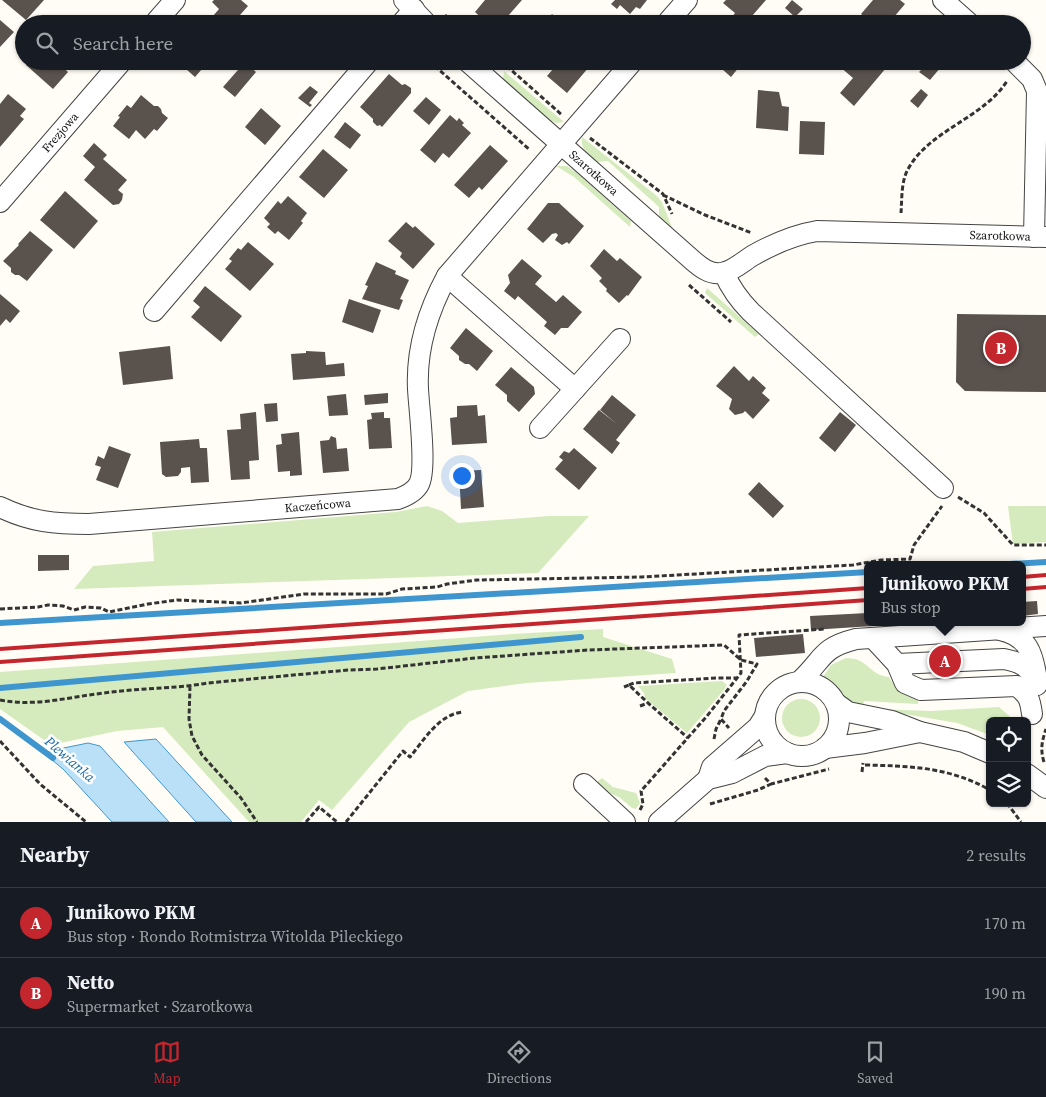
<!DOCTYPE html>
<html lang="en">
<head>
<meta charset="utf-8">
<style>
  :root { --surface:#171b24; --page:#20242c; --text:#f1f3f6; --muted:#9ea1a6; --line:#363941; --accent:#c4262e }
  body { margin:0; font-family:"Source Serif 4",serif; background:var(--page); color:var(--text) }
  .controls { position:absolute; right:15px; bottom:15px; display:grid; overflow:hidden; border-radius:8px; box-shadow:0 1px 4px #0004 }
  .controls button { width:45px; height:45px; display:grid; place-items:center; padding:0; border:0; border-bottom:1px solid var(--line); background:var(--surface); color:var(--text); font:25px sans-serif }
  .you { position:absolute; left:461px; top:475px; width:18px; height:18px; margin:-12px; border:4px solid #fff; border-radius:50%; background:#1a73e8; box-shadow:0 0 0 8px #1a73e833 }
  .badge { display:grid; place-items:center; width:32px; height:32px; border-radius:50%; background:var(--accent); color:#fff; font-size:16px; font-weight:700 }
  .pin { position:absolute; translate:-50% -50%; border:2px solid #fff; box-shadow:0 1px 5px #0006 }
  .popup { position:absolute; left:864px; top:561px; width:162px; height:65px; box-sizing:border-box; display:grid; place-content:center; border-radius:8px; background:var(--surface); filter:drop-shadow(0 1px 4px #0005); font-size:16px; white-space:nowrap; color:var(--muted) }
  .popup b { font-size:19px; color:var(--text) }
  .popup::after { content:''; position:absolute; left:50%; top:100%; margin-left:-10px; border:10px solid transparent; border-top-color:var(--surface) }
  .list { margin:0; padding:0; list-style:none }
  h2 { display:flex; justify-content:space-between; align-items:center; height:65px; margin:0; padding:0 20px; font-size:21px }
  h2 small { font-size:16px; font-weight:400; color:var(--muted) }
  .list li { display:grid; grid-template-columns:32px 1fr auto; gap:15px; align-items:center; box-sizing:border-box; height:70px; padding:0 20px; border-top:1px solid var(--line) }
  .list b { display:block; font-size:19px; white-space:nowrap }
  .list p { margin:0; font-size:16px; white-space:nowrap; color:var(--muted) }
  .list em { font-size:16px; font-style:normal; color:var(--muted) }
  .icon { flex:none; width:28px; height:28px; fill:none; stroke:currentColor; stroke-width:2; stroke-linecap:round; stroke-linejoin:round }
  .map { position:relative; flex:none; width:1046px; height:822px; overflow:hidden }
  .search { position:absolute; background:var(--surface); box-shadow:0 1px 4px #0004; left:15px; right:15px; top:15px; height:55px; display:flex; align-items:center; gap:12px; box-sizing:border-box; padding:0 18px; border-radius:28px; color:var(--muted); font-size:19px }
  .sheet { height:205px; background:var(--surface) }
  nav { display:flex; justify-content:space-around; align-items:center; box-sizing:border-box; height:70px; border-top:1px solid var(--line); background:var(--surface); font-size:14px; color:var(--muted) }
  nav a { display:grid; justify-items:center; gap:2px }
  nav .on { color:var(--accent) }
  .map>svg:first-child { display:block }
  .green { fill:#d5ebbd }
  .water { fill:#b9e0f7; stroke:#3f96cf }
  .lines { fill:none; stroke-linecap:round; stroke-linejoin:round }
  .stream { stroke:#3f96cf; stroke-width:6 }
  .building { fill:#5a524d }
  .minor-casing { stroke:#444; stroke-width:22 }
  .path { stroke:#333; stroke-width:3; stroke-dasharray:5 2.5; stroke-linecap:butt }
  .minor { stroke:#fff; stroke-width:20 }
  .rail { stroke:#c4262e; stroke-width:4 }
  .labels { text-anchor:middle; dominant-baseline:central; stroke-width:5; stroke-linejoin:round; paint-order:stroke }
  .street-label { font-size:12px; fill:#111; stroke:#fff }
  .water-label { font-size:14px; font-style:italic; fill:#1768a6; stroke:#fff }
</style>
</head>
<body>
<div class="map">
<svg width="1046" height="822" viewBox="0 0 1046 822">
  <rect width="100%" height="100%" fill="#fffdf5"/>
  <path class="green" d="M504,71L564,122L556,123L550,120L503,79Z
    M582,137L657,196L662,202L673,230L659,217V207L608,161L597,162C588,155 580,149 582,137Z
    M556,166H567L577,173L631,221L630,227L574,177Z
    M707,288L759,334L755,337L705,293Z
    M427,506L442,511L458,523L549,516H589L538,573L74,589L93,566L154,561L152,532L396,512Z
    M1008,506H1046V542L1013,544Z
    M603,629V637L672,659L676,673L526,683L468,691L409,722L332,810L319,800L301,822H249L163,727L117,731L51,745L0,709V672L512,634Z
    M846,658C869,658 868,675 889,677C895,688 904,696 918,699V704L864,701L863,707L850,701L833,684L823,677L831,665Z
    M722,681L727,685L724,690L687,733L645,698L644,693L638,686Z
    M782 718a19 19 0 1 1 38 0a19 19 0 1 1-38 0Z
    M999,707L1015,721H990V735L957,723L876,709L931,711Z
    M602,778L613,787L636,793L640,803L636,809L632,808L619,797L602,790L598,785V781Z"/>
  <path class="water" d="M156,739L232,822H196L124,742Z
    M88,743L100,746L169,822H112L63,769L46,755L49,751Z"/>
  <g class="lines">
    <path class="stream" d="M991,565L1046,562
      M0,623L868,572
      M0,688L581,637
      M0,719L53,758"/>
  </g>
  <path class="building" d="M2,0H44L26,20Z
    M214,0H241L248,6L232,24H221L213,16L219,9L212,2Z
    M485,0H522L501,24H488L475,12Z
    M615,0H647L640,9L636,7L630,14L620,5L617,9L611,4Z
    M726,0H766L745,24H740L732,17L735,13L723,3Z
    M792,0L803,9L795,17L785,8Z
    M873,0H900L905,4L888,24H873L861,14Z
    M552,14L563,24H531L539,15L546,21Z
    M0,20L14,32L0,47Z
    M30,61H56L68,72L53,89L26,65Z
    M177,61H209L195,77Z
    M560,61H594L567,93L547,76Z
    M713,61H744L731,77Z
    M843,61H879L886,68L854,106L840,93L853,78L839,66Z
    M913,61H946L930,80L919,72L922,69Z
    M245,62L256,72L235,97L223,87Z
    M389,74L402,85L405,84L411,88V93L382,127L380,125L377,126L373,122V119L360,107Z
    M310,86L318,92L309,103L312,105L310,107L298,98Z
    M921,89L928,95L918,108L910,101Z
    M758,90L779,92L782,106L789,107L788,131L756,128Z
    M8,94L26,109L20,116L24,119L0,147V104Z
    M141,95L154,106H158L161,109L162,113L168,118L157,131L154,129L145,139L136,130L129,139L113,126L120,117L118,116L127,105L131,108Z
    M426,97L441,110L429,125L413,111Z
    M261,108L281,126L265,145L245,127Z
    M450,115L457,121L459,118L464,123L462,125L471,133L449,158L443,153L435,163L420,150Z
    M800,121L825,122L824,155L799,154Z
    M345,122L361,135L350,149L334,137Z
    M94,143L107,155L103,159L127,180L118,190L123,194L122,200L119,204L113,205L84,180L95,167L83,156Z
    M490,145L508,161L482,190L479,187L469,198L454,185Z
    M323,149L348,170L324,198L299,177Z
    M65,191L98,221L74,249L40,220Z
    M288,196L307,213L301,221L303,223L289,240L278,231L275,234L267,227L270,224L264,218L278,201L281,204Z
    M548,203H559L584,226L569,244L567,242L562,245L555,240L558,235L556,233L552,234L543,243L527,229Z
    M406,222L413,228L415,226L435,244L413,269L400,257L402,253L388,241Z
    M30,231L53,250L27,281L19,275H15L11,272V268L3,261L19,245L18,244Z
    M248,242L274,264L250,291L225,269L232,261L229,259L238,248L241,250Z
    M604,249L617,261L620,258L642,277L628,296L627,295L619,303L606,291L607,289L599,281L602,278L590,266Z
    M522,259L542,276L535,284L556,302L563,295L582,312L568,328H561L555,335L544,326L547,322L518,296L515,300L504,291L510,283L508,275Z
    M376,262L396,271L395,274L409,280L400,299L403,300L399,310L362,299L368,286L365,285Z
    M205,286L242,316L221,342L191,317L200,307L193,301Z
    M0,294L20,311L10,323L6,319L0,326Z
    M349,299L381,310L373,333L342,322Z
    M957,314L1046,315V392L965,391L956,382Z
    M466,328L493,351L477,371L469,364H465L459,360V356L450,348Z
    M170,346L173,379L123,385L119,352Z
    M306,351L325,352L326,365L344,363L345,376L293,380L291,354L306,353Z
    M734,366L749,381L753,376L766,388L762,393L770,400L753,419L745,411L743,413L735,415L729,409L732,399L716,386Z
    M511,367L534,387L535,394L519,412L507,401V395L495,385Z
    M388,393V403L365,405L364,395Z
    M346,394L348,415L329,416L327,396Z
    M612,395L636,415L616,440L620,443L612,454L583,429L599,410L617,424L600,410Z
    M277,403L278,421L266,422L264,404Z
    M477,405L478,416L485,415L487,443L452,445L450,418L457,417V406Z
    M256,412L259,460L249,461L250,479L231,480L227,430L241,429L240,414Z
    M384,412V418H390L392,448L369,449L367,420L372,419L371,413Z
    M840,412L856,425L835,452L819,438Z
    M299,432L302,475L290,476V471L278,472L276,445L282,444L281,434Z
    M331,436L336,438L337,449L347,448L349,471L323,473L320,441L329,440Z
    M199,439L200,448H207L209,482L191,483L190,467L181,468V472L178,476L166,477L162,474L160,442Z
    M109,446L131,454L118,488L96,480L101,467L95,465L98,456L104,459Z
    M574,448L597,468L579,490L555,469L563,460L559,457L564,451L569,453Z
    M481,470L484,507L461,509L459,471Z
    M759,482L784,506L773,518L748,494Z
    M38,555H69V570L38,571Z
    M1037,601L1038,614L1022,616V602Z
    M868,613V622H904V624L811,630L810,616Z
    M803,634L805,653L756,657L754,638Z"/>
  <g class="lines">
    <g class="minor-casing">
      <g id="minor">
        <path d="M404,0L427,24"/>
        <path d="M943,0L970,24"/>
        <path d="M154,24L175,0"/>
        <path d="M401,24L414,9"/>
        <path d="M666,24L687,0"/>
        <path id="s1" d="M467,61L690,258C699,266 711,277 725,272C734,270 744,261 752,256C773,244 793,235 817,231L1046,237"/>
        <path d="M1014,61L1032,79L1037,91L1034,237"/>
        <path id="s2" d="M0,202L122,61"/>
        <path d="M724,273C731,289 739,300 751,312L943,488"/>
        <path d="M447,276L575,389L620,339"/>
        <path d="M154,311L369,61"/>
        <path d="M540,428L575,389"/>
        <path id="s3" d="M0,507C31,522 55,524 89,524L398,499C406,496 415,492 419,484C427,469 419,409 418,389C416,348 428,311 447,276L633,61"/>
        <path d="M1000,630C1028,636 1033,653 1037,680"/>
        <path d="M873,638L897,664L905,683L921,690L1017,686C1029,696 1030,699 1032,714"/>
        <path d="M897,664L1004,659C1024,663 1029,667 1037,685"/>
        <path d="M800,681C824,659 820,648 856,639L1046,626"/>
        <circle cx="802" cy="719" r="37"/>
        <path d="M837,704L848,712L892,721L920,732L964,742L990,753"/>
        <path d="M825,748L865,743L920,732"/>
        <path d="M1027,774L1046,788"/>
        <path d="M708,779L712,767L758,727L765,716"/>
        <path d="M584,784L625,822"/>
        <path d="M659,822L708,779L732,773L765,756L787,753"/>
      </g>
    </g>
    <path class="path" d="M445,15L455,24
      M429,61L530,150
      M501,61L562,115
      M590,138L663,194L672,214
      M663,195L705,215L752,233
      M901,213C902,200 901,184 907,171C928,130 983,119 1007,81
      M689,285L731,322
      M958,497L984,513L1013,545H1046
      M0,609L38,607L48,605L63,606L74,610L85,607L101,608L109,612L148,604L177,600L241,603L304,594H386L402,589L437,587L447,584L477,580L642,577L853,565L881,560L910,559L914,545L942,506
      M629,685L634,683L717,678H737
      M190,686L189,719L192,736L202,755L241,798L257,822
      M624,687L629,685L648,703L688,738
      M0,700C35,707 69,697 104,693C138,688 174,689 208,683L348,670L377,669L475,658L588,650L724,645L741,660L757,664L747,681L724,711L721,719L729,728
      M640,706L648,703
      M714,739L716,729L721,719
      M0,741L40,784L86,822
      M1044,762C1040,749 1042,741 1046,729
      M865,765C910,766 949,767 990,790
      M862,772L863,763
      M765,778L771,784L829,769
      M1007,803L1021,822
      M710,804L758,790L771,784
      M640,810L643,804L641,791L707,716L741,673L739,635L825,629
      M306,822L319,807L337,822
      M346,822L403,751L410,757C424,740 439,714 463,712"/>
    <use href="#minor" class="minor"/>
    <path class="rail" d="M1022,577L1046,575
      M1022,589L1046,587
      M0,649L868,588
      M0,662L868,600"/>
  </g>
  <g class="labels">
    <g class="street-label">
      <text stroke="none"><textPath href="#s2" startOffset="92">Frezjowa</textPath></text>
      <text stroke="none"><textPath href="#s1" startOffset="169">Szarotkowa</textPath></text>
      <text stroke="none"><textPath href="#s1" startOffset="622">Szarotkowa</textPath></text>
      <text stroke="none"><textPath href="#s3" startOffset="321">Kaczeńcowa</textPath></text>
    </g>
    <g class="water-label">
      <text transform="translate(70 759) rotate(41)">Plewianka</text>
    </g>
  </g>
</svg>
<div class="controls">
<button><svg class="icon" aria-label="locate" viewBox="0 0 24 24"><circle cx="12" cy="12" r="6"/><path d="M12 2v4M12 18v4M2 12h4M18 12h4"/></svg></button>
<button><svg class="icon" aria-label="layers" viewBox="0 0 24 24"><path d="M12 4l9 5-9 5-9-5zM3 14l9 5 9-5"/></svg></button>
</div>
<div class="you"></div>
<div class="pin badge" style="left:945px;top:661px">A</div>
<div class="popup"><b>Junikowo PKM</b>Bus stop</div>
<div class="pin badge" style="left:1001px;top:348px">B</div>
<div class="search"><svg class="icon" aria-label="search" viewBox="0 0 24 24"><circle cx="10" cy="10" r="6"/><path d="M15 15l6 6"/></svg>Search here</div>
</div>
<section class="sheet">
<h2>Nearby<small>2 results</small></h2>
<ul class="list">
<li><span class="badge">A</span><div><b>Junikowo PKM</b><p>Bus stop · Rondo Rotmistrza Witolda Pileckiego</p></div><em>170 m</em></li>
<li><span class="badge">B</span><div><b>Netto</b><p>Supermarket · Szarotkowa</p></div><em>190 m</em></li>
</ul>
</section>
<nav>
<a class="on"><svg class="icon" aria-label="map" viewBox="0 0 24 24"><path d="M3 6l6-2 6 2 6-2v14l-6 2-6-2-6 2zM9 4v14M15 6v14"/></svg>Map</a>
<a><svg class="icon" aria-label="directions" viewBox="0 0 24 24"><path d="M12 3l9 9-9 9-9-9zM9 14v-3h6M13 9l2 2-2 2"/></svg>Directions</a>
<a><svg class="icon" aria-label="saved" viewBox="0 0 24 24"><path d="M7 4h10v16l-5-4-5 4z"/></svg>Saved</a>
</nav>
</body>
</html>
